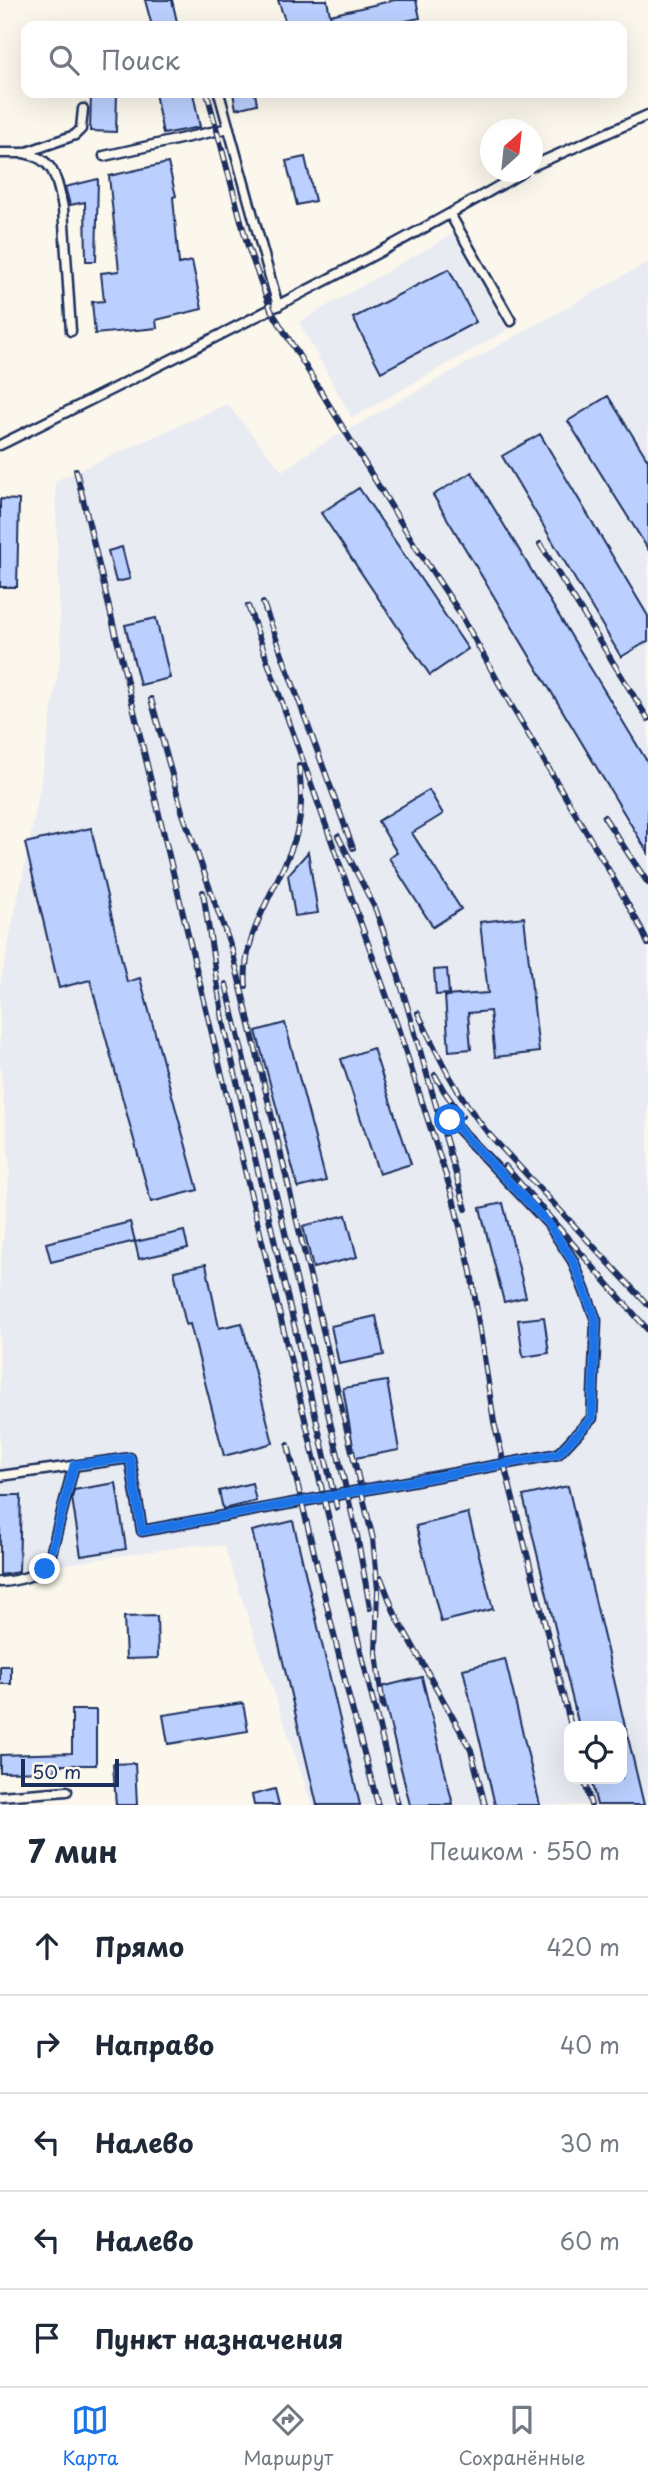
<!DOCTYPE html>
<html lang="ru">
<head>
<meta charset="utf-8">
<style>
  :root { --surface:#fff; --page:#f6f6f7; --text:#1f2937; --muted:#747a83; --line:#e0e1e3; --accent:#1a73e8 }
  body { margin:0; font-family:"Playpen Sans",sans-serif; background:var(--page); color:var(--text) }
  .controls { position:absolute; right:21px; bottom:21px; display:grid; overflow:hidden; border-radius:14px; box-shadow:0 7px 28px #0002 }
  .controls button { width:63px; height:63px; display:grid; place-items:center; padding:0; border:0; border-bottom:2px solid var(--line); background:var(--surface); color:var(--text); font:35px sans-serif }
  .compass { position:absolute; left:480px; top:119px; width:63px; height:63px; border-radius:50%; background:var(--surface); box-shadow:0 7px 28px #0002; rotate:27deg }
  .scale { position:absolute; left:21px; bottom:18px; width:98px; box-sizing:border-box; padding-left:7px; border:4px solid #1b2f5e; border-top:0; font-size:19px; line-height:24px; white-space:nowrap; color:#1b2f5e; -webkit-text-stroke:5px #fbf7ec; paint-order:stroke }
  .stop { position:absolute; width:21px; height:21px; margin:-16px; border:5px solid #1a73e8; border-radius:50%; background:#fff }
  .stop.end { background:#1a73e8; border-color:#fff; box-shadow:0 2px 7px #0008 }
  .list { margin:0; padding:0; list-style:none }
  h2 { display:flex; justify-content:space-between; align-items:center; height:91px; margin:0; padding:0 28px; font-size:30px }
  h2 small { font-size:23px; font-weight:400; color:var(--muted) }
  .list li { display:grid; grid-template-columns:46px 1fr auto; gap:21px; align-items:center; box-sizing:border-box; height:98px; padding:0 28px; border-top:2px solid var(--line) }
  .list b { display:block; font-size:26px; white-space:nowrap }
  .list em { font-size:23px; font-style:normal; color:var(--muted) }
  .icon { flex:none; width:38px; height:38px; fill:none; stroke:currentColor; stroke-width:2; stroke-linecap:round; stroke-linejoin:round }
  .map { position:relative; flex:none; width:648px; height:1805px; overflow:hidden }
  .search { position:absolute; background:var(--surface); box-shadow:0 7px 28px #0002; left:21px; right:21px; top:21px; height:77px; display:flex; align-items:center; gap:18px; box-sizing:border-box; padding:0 24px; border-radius:14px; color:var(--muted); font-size:26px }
  .sheet { height:581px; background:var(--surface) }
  nav { display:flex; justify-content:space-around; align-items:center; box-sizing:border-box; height:98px; border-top:2px solid var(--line); background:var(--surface); font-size:19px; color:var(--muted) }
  nav a { display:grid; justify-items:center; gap:4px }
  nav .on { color:var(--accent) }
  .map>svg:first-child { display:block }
  .built { fill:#e8ebf2; fill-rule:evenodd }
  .building { fill:#bbd0ff; stroke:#1b2f5e; stroke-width:2 }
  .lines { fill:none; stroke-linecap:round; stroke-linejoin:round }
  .service-casing { stroke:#1b2f5e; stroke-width:13 }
  .service { stroke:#fbf7ec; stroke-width:8 }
  .rail-casing { stroke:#1b2f5e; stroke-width:6 }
  .rail { stroke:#fbf7ec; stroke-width:3.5; stroke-dasharray:10; stroke-linecap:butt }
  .route { stroke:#1a73e8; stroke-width:9 }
</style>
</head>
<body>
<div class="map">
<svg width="648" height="1805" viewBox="0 0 648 1805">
  <rect width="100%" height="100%" fill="#fbf7ec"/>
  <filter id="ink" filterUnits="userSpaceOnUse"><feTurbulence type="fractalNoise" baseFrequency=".0143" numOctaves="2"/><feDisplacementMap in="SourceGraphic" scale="14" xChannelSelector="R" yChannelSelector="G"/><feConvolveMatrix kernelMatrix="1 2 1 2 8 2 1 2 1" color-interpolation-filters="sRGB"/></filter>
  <g filter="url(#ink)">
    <path class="built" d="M456,232L507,330L352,418L299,322Z
      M648,262V1805H312L224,1546L192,1545L0,1574V1270L10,1170L0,1063V985L37,805L61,653L55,481L227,404L282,471L317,447ZM569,1726H622V1779H569Z"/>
    <path class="building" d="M145,0H172L178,26H152Z
      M278,0H327L330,15L395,0H416L420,18L382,26H287Z
      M91,93H117L116,132L90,131Z
      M155,93H193L200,127L163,134Z
      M233,93H255L257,104L236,109Z
      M305,157L315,201L297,205L286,161Z
      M168,163L176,196L173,197L179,264L192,261L202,309L156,320L157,328L95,334L92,302L104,301L101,273L119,271L109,176Z
      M98,179L96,261H86L85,202L70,205L65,187Z
      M449,269L476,322L381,372L353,318Z
      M608,396L648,460V549L568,421Z
      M540,434L648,616V641L621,657L502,456Z
      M472,472L648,763V853L433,495Z
      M359,488L468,649L430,675L321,513Z
      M0,499L19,500L17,587H0Z
      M122,547L130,579L116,582L108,551Z
      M156,618L170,678L140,685L125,625Z
      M429,790L443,814L412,833L461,909L433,927L389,858L397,853L378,821Z
      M91,828L127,982L140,978L198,1190L151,1202L90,980L59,988L25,843Z
      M308,852L318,913L295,916L288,875Z
      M524,917L539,1052L495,1057L490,1011L468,1013L471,1049L449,1051L445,996L488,993L480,922Z
      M447,969L449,994L436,995L434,970Z
      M285,1023L326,1181L298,1188L256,1031Z
      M373,1048L411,1164L379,1174L341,1059Z
      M503,1203L526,1297L504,1302L480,1208Z
      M346,1215L357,1257L313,1268L303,1226Z
      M130,1222L135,1241L51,1262L46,1243Z
      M184,1231L188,1248L139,1259L135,1242Z
      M206,1264L219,1328L242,1323L273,1443L224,1456L190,1324L186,1325L174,1271Z
      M376,1316L384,1355L339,1364L331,1326Z
      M544,1317L549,1353L523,1357L518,1320Z
      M387,1381L399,1450L355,1458L343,1388Z
      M116,1483L126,1549L81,1556L72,1498L74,1490Z
      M252,1483L256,1501L223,1509L219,1491Z
      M568,1486L625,1726H579L523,1496Z
      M0,1495H21L19,1572L0,1575Z
      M468,1513L493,1609L441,1622L416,1526Z
      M293,1521L360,1805H317L252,1531Z
      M157,1616L158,1658L126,1659L124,1617Z
      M505,1659L540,1805H495L463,1669Z
      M0,1666H11V1684H0Z
      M422,1677L453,1805H410L381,1687Z
      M243,1703L248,1731L168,1744L163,1715Z
      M72,1710H96V1765H56V1771L0,1772V1755L72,1753Z
      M622,1729H626L644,1805H597L591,1779H622Z
      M135,1763L137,1805H116L113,1764Z
      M275,1789L279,1805H254L252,1795Z"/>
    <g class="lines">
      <g class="service-casing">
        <path id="service" d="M219,93L278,306
          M0,153H24L75,135L81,129L83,109
          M24,153C56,159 57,181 63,208L71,331
          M104,156L229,128
          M532,166L648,115
          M450,214L511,321
          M0,445C176,357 353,271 523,172
          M0,1476L130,1458L142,1531L558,1454L592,1418L596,1320L573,1261L548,1223L450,1120
          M0,1582C16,1581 40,1576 49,1562L74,1465
          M0,1796L67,1791"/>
      </g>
      <use href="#service" class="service"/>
      <g class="rail-casing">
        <path id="rail" d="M207,93L248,247L271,310L416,547L460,613L511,705L607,867L641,928L648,944
          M76,470L398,1805
          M540,544L648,719
          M263,603L353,848
          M248,606L290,725
          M151,699L182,811L232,950L373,1539L378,1590L376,1653L383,1707
          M287,716L397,1025L452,1194L471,1272L494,1422L504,1464L571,1726
          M604,817L648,883
          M338,836L376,910L397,971L466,1209
          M203,892L224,1026L337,1508
          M226,984L357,1535L370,1608
          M246,986C241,936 275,892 292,847C303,821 302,793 299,766
          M418,1013C439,1058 456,1093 487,1132L648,1305
          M435,1075L444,1091L462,1116
          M505,1166L648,1330
          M288,1445L349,1697L378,1805
          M381,1578L395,1614L471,1750L485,1805
          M584,1779L591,1805"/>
      </g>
      <use href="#rail" class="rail"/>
    </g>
  </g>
  <g class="lines" filter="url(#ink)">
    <path class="route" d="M45,1569L49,1562L74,1465L130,1458L142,1531L558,1454L592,1418L596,1320L573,1261L548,1223L450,1120"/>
  </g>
</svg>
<div class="controls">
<button><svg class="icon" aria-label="locate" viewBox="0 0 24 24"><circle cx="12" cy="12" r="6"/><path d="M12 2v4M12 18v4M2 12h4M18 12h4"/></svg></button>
</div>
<svg class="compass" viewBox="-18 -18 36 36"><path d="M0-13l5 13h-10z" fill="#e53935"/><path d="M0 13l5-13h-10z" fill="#747a83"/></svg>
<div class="scale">50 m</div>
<div class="stop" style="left:450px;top:1120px"></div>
<div class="stop end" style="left:45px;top:1569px"></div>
<div class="search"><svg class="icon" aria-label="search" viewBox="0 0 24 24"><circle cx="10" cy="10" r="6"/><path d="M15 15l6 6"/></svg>Поиск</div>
</div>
<section class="sheet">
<h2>7 мин<small>Пешком · 550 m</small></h2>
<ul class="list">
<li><svg class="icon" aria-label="ahead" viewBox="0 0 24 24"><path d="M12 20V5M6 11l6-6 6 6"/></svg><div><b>Прямо</b></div><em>420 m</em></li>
<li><svg class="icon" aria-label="right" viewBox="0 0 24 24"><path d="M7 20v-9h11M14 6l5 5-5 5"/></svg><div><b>Направо</b></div><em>40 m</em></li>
<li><svg class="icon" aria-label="left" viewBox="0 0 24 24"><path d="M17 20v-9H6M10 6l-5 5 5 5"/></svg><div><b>Налево</b></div><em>30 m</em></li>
<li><svg class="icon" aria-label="left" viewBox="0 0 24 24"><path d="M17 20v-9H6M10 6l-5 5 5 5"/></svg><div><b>Налево</b></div><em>60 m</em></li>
<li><svg class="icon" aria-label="arrive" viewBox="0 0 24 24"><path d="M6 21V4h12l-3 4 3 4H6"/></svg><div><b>Пункт назначения</b></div></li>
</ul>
</section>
<nav>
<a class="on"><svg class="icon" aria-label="map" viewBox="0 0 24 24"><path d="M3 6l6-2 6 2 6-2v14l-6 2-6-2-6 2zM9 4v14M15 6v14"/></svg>Карта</a>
<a><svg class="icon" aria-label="directions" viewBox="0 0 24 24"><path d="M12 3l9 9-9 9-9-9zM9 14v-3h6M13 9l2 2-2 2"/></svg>Маршрут</a>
<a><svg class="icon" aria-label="saved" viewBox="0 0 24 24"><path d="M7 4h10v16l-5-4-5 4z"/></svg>Сохранённые</a>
</nav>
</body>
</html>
